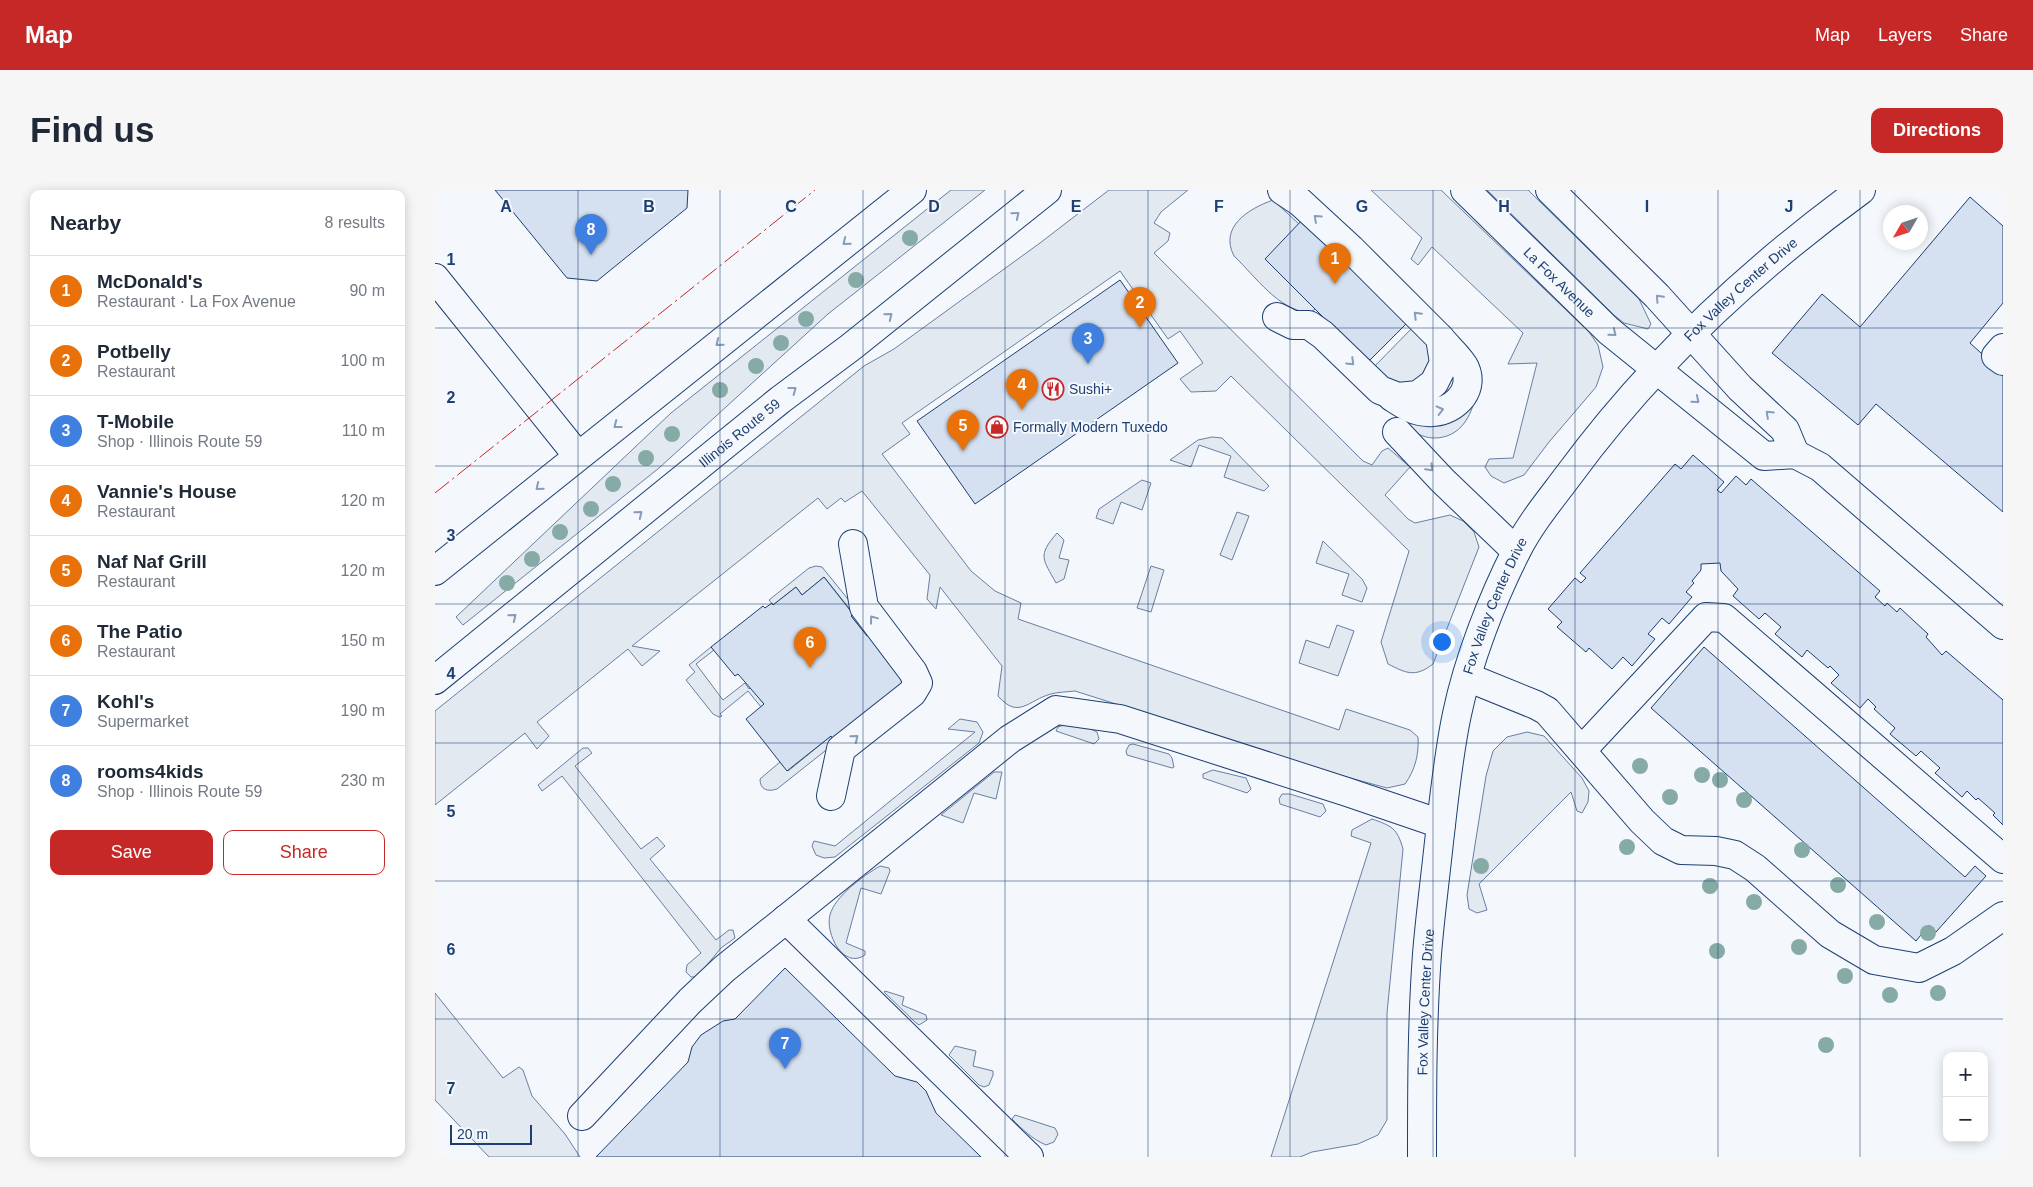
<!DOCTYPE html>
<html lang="en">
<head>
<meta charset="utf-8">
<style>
  :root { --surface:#fff; --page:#f6f6f7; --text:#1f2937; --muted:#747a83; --line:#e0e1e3; --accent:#c62828 }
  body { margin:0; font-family:Helvetica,sans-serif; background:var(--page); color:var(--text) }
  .controls { position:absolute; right:15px; bottom:15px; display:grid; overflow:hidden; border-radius:10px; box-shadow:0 2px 12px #0003 }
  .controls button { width:45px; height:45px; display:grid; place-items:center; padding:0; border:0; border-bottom:1px solid var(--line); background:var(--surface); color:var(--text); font:25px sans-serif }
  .compass { position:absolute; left:1448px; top:15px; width:45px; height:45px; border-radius:50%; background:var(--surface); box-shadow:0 2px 12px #0003; rotate:231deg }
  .scale { position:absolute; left:15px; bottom:12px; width:82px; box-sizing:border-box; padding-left:5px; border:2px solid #1d3f73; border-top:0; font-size:14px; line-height:18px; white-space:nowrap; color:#1d3f73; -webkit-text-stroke:4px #f4f7fb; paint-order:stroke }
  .you { position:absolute; left:1006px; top:451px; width:18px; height:18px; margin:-12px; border:4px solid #fff; border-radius:50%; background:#1a73e8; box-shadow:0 0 0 8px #1a73e833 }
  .badge { display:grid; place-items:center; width:32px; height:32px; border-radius:50%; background:var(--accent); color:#fff; font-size:16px; font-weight:700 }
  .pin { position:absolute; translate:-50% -41px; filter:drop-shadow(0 1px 2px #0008) }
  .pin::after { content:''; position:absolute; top:26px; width:18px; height:15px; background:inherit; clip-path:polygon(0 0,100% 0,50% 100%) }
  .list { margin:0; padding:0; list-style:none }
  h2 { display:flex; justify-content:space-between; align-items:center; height:65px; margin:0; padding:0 20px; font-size:21px }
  h2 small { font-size:16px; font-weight:400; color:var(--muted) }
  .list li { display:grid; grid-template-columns:32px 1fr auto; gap:15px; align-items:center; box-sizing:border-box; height:70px; padding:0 20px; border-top:1px solid var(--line) }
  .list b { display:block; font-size:19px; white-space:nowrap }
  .list p { margin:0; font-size:16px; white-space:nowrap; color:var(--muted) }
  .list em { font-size:16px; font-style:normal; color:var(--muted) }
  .actions { display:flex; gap:10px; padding:15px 20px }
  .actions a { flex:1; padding:11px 0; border:1px solid var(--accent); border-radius:10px; text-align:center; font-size:18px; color:var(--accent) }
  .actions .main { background:var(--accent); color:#fff }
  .map { position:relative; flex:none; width:1568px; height:967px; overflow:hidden; border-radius:10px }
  header { display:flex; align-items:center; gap:30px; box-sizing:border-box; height:70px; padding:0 25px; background:var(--accent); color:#fff }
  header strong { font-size:24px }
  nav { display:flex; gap:28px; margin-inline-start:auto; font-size:18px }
  .intro { display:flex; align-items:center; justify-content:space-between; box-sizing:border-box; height:120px; padding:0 30px }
  h1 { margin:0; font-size:35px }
  .button { padding:12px 22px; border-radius:10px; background:var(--accent); color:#fff; font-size:18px; font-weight:700 }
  main { display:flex; gap:30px; padding:0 30px }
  aside { flex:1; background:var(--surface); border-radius:10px; box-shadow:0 2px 12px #0003 }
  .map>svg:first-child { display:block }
  .green { fill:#e3e9f0; stroke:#687fa3 }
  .building { fill:#d5e0f0; stroke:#1d3f73 }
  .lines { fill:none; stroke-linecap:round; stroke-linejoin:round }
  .minor-casing { stroke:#1d3f73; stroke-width:30 }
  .major-casing { stroke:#1d3f73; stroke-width:30 }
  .minor { stroke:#f4f7fb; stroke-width:28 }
  .major { stroke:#f4f7fb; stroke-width:28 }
  .power { stroke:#c62828; stroke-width:1; stroke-dasharray:18 4 2.5 4; stroke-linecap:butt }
  .tree { fill:#86aba6 }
  .oneway { stroke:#889bb7 }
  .grid { fill:none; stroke:#1d3f73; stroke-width:1; stroke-opacity:0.55 }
  .labels { text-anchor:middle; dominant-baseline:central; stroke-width:4; stroke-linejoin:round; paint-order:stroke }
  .street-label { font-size:14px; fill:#1d3f73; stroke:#f4f7fb }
  .poi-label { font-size:14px; fill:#1d3f73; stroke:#f4f7fb; text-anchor:start }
  .grid-label { font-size:16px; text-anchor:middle; font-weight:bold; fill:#1d3f73; stroke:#f4f7fb; stroke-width:4; stroke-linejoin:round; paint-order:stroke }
</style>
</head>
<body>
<header>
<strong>Map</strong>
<nav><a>Map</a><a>Layers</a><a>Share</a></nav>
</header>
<div class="intro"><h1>Find us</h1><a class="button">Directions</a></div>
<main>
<aside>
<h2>Nearby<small>8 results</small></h2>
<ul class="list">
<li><span class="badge" style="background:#e8710a">1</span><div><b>McDonald's</b><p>Restaurant · La Fox Avenue</p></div><em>90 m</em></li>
<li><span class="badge" style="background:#e8710a">2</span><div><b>Potbelly</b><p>Restaurant</p></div><em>100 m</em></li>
<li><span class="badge" style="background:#3f7fe0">3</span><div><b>T-Mobile</b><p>Shop · Illinois Route 59</p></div><em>110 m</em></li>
<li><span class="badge" style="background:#e8710a">4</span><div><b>Vannie's House</b><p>Restaurant</p></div><em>120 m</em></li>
<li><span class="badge" style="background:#e8710a">5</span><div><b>Naf Naf Grill</b><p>Restaurant</p></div><em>120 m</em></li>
<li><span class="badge" style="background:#e8710a">6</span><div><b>The Patio</b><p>Restaurant</p></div><em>150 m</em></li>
<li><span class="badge" style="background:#3f7fe0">7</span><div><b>Kohl's</b><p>Supermarket</p></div><em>190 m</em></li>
<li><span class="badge" style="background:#3f7fe0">8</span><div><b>rooms4kids</b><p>Shop · Illinois Route 59</p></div><em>230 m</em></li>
</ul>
<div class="actions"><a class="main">Save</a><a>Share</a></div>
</aside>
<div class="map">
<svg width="1568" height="967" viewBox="0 0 1568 967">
  <rect width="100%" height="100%" fill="#f4f7fb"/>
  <path class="green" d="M516,0H550L393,124L224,278L28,435L21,427L236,223Z
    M674,0H753L726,22L719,33L735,43L733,51L719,63L928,271L937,275L947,261L953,258L975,277L950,305L973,329L980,333L1015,325L1028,331L1039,342L1044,357L998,474C980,488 971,483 953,474L946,452L974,361L796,186L781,201L756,202L745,189L768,173L745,141L733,149L685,81L467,233L475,244L447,264L536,381L560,401L586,413L583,429L904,540L911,519L975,540L983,547C984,565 980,580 970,594L952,598L908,586L640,501C632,502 623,502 616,504C593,510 584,530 563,506L567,476L505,397L501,419L492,409L495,385L427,301L410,312L406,308L392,319L383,308L197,456L225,461L207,476L193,459L102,532L114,546L102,559L90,543L0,615V521L429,176L459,159L605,53Z
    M936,0H1006L1154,142L1163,155L1168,177L1161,197L1114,252L1089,285L1069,293L1056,286L1050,277L1054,269L1078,268L1102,173L1073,174L1088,143L997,57L983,75L976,69L987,48Z
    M1052,0H1093L1204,109L1216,134L1213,139L1189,133L1180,126Z
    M838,10L864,34L880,119L875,123C843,120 821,87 799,66C784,37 813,19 838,10Z
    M980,135L1001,161L991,184L974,200L935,181Z
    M1042,199C1040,210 1037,222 1030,232C1015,254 983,253 969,231L970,226Z
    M777,247L787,248L834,296L829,301L789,287L796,266L764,255L756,277L735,270L763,250Z
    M707,290L716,293L707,320L686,312L678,334L661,328L664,319Z
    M802,322L814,326L797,370L785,365Z
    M622,343L629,350L624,368L634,370L629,389L621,393C608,369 602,366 622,343Z
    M888,351L927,389L932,398L927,412L907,405L914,384L881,373Z
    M381,376L387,377L429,429L422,434L416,426L418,423L389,387L367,405L361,397L338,415L334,410L374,378Z
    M716,376L729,380L716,422L702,418Z
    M902,435L919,441L903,486L864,473L871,450L894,458Z
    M276,457L279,460L261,474L288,510L310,493L314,499L316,497L329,514L326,517L313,501L285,524L287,526L284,527L278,524L251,490L260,482L254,475Z
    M457,467L472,496L342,599C333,602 325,600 325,589L345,572L353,581L396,546L398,548L452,471Z
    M525,529L542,532L548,542L544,553L400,667L389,668L381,665L377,656L379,651L400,656L540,542L513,539Z
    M629,535L649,536L662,542L664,549L659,554L621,541L623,537Z
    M1092,542L1109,546L1147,588L1154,601L1153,612L1147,623L1142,621L1136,602L1044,694L1052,720L1042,723L1034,719L1032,705L1051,586L1058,561L1072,547Z
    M698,554L734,564L737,568L739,577L737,578L692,565L691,561L694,555Z
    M148,558H153L157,563L140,576L206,659L222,647L230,656L215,669L281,750L294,740H298L300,748L286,758L262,787H256L251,782L252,775L266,763L127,586L107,601L103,595Z
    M778,580L811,588L816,599L812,603L768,588V584Z
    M559,582H567L561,609L539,603L528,633L506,625Z
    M847,604H855L888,614L891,621L885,627L845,614L844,609Z
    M937,629C957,636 962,638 968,659L952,823V930L943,945L923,954L877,962L865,967H836L936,653L916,646L917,640Z
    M445,676L454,678L455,681L446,704L426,698L411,753L430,761V765C408,780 390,743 395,725C400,706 428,686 445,676Z
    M450,801L469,807L467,815L491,825L492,830L484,835L480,832L449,802Z
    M0,803L68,888L84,877L88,880L97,906L130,944L145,967H54L0,910Z
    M520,856L541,861L538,876L558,881V885L554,895L549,897L544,895L514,865Z
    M580,925L620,938L623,944L619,952L611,955C597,949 587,939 577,929Z"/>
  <path class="building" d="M60,0H253L252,18L162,91L132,88Z
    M1535,7L1568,36V113L1535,153L1568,183V322L1441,214L1423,235L1337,163L1387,104L1425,137Z
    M869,28L979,126L933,172L830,69Z
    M685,90L743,173L540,314L482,231Z
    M1258,265L1289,292L1282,300L1286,303L1301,286L1311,295L1316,289L1445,401L1440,407L1450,416L1452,413L1462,422L1465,418L1493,444L1491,447L1507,465L1511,461L1568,510V635L1558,625L1560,623L1543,608L1541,610L1532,601L1527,607L1500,583L1505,578L1486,561L1481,566L1455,544L1460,538L1439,519L1441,517L1433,509L1425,518L1396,493L1404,485L1395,476L1393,478L1372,460L1367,467L1340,444L1346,437L1330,423L1324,429L1298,406L1303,399L1286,381L1285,373L1266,374V380L1257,391L1259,393L1251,402L1257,407L1234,434L1227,428L1213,444L1220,449L1197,476L1188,467L1177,479L1154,458L1151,462L1122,437L1127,432L1113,419L1140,388L1146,393L1151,388L1145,383L1240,274L1246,279Z
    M389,387L418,424L416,426L432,446L442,439L461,463L452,471L469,492L398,549L396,546L352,581L311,529L329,514L303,484L300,486L276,457L328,416L330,418L337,413L338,415L361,397L367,405Z
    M1269,457L1530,687L1540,676L1551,686L1501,742L1494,735L1481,751L1216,518Z
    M350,778L460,886L482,892L491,901L501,923L546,967H161L253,872L257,857L266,845L288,831L300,829Z"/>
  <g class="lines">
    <g class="minor-casing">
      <g id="minor">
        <path id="s1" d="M1030,0L1174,141L1329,266L1360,264L1385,277L1568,435"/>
        <path d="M1115,0L1222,106L1305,198L1350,240L1360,264"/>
        <path d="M0,88L143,266"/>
        <path d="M842,127L858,135H874L888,145L945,200L963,207L983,205L999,193L1009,173L1005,148L916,59L865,12L847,0"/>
        <path d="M1568,158L1561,166L1568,171"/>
        <path d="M957,207C968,214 979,222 993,222C1016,224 1041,202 1030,178C1026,169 1011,156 1005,148"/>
        <path d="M962,242L1007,290L1081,361"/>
        <path d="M1032,487L1101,515L1112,521L1207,631L1228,651L1246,660L1281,661L1300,665L1320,678L1395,744L1439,770L1484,778L1518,761L1568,726"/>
        <path d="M1147,560L1271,427L1289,428L1568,669"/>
        <path d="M396,606L406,559L477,503L483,493L478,482L429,417L418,354"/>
        <path d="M351,729L594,967"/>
        <path d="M147,926L255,811L289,779L575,549L621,520L685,529L912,602L1006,634"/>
        <path id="s2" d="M987,967C987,899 987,832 992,764C995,727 1000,690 1004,652C1009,610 1013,566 1022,524C1033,471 1057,409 1082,360C1095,334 1115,310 1133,286C1213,177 1316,80 1426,0"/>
      </g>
    </g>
    <g class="major-casing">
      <g id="major">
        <path d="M0,381L477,0"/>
        <path id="s3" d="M0,490L345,210L416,157L612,0"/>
      </g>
    </g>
    <use href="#minor" class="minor"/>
    <use href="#major" class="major"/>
    <path class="power" d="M0,303L380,0"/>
  </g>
  <g class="tree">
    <circle cx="475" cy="48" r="8"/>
    <circle cx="421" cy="90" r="8"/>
    <circle cx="371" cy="129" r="8"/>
    <circle cx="346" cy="153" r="8"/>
    <circle cx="321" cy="176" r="8"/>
    <circle cx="285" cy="200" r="8"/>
    <circle cx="237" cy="244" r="8"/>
    <circle cx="211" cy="268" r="8"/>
    <circle cx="178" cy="294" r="8"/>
    <circle cx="156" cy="319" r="8"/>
    <circle cx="125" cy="342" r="8"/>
    <circle cx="97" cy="369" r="8"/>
    <circle cx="72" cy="393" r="8"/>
    <circle cx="1205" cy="576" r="8"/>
    <circle cx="1267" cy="585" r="8"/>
    <circle cx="1285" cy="590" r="8"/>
    <circle cx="1235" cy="607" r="8"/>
    <circle cx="1309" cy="610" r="8"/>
    <circle cx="1192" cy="657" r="8"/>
    <circle cx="1367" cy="660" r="8"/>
    <circle cx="1046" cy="676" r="8"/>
    <circle cx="1403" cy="695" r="8"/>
    <circle cx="1275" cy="696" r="8"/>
    <circle cx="1319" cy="712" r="8"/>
    <circle cx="1442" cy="732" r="8"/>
    <circle cx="1493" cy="743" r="8"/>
    <circle cx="1364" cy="757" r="8"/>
    <circle cx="1282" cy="761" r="8"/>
    <circle cx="1410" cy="786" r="8"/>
    <circle cx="1503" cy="803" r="8"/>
    <circle cx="1455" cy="805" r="8"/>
    <circle cx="1391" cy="855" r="8"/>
  </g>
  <defs><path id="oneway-chevron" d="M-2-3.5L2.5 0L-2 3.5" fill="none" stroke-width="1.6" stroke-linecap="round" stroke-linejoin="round" transform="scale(1.25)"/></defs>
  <g class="oneway">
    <use href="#oneway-chevron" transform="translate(581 25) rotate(-39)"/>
    <use href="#oneway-chevron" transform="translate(882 28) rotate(-138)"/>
    <use href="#oneway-chevron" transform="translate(411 52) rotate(141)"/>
    <use href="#oneway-chevron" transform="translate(1224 108) rotate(-133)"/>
    <use href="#oneway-chevron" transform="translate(982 125) rotate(-135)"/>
    <use href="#oneway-chevron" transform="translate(454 126) rotate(-39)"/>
    <use href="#oneway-chevron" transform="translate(1178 143) rotate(39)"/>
    <use href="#oneway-chevron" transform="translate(284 153) rotate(141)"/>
    <use href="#oneway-chevron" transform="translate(916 172) rotate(44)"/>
    <use href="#oneway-chevron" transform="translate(358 200) rotate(-37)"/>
    <use href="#oneway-chevron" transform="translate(1261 210) rotate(40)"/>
    <use href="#oneway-chevron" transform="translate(1005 220) rotate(-14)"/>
    <use href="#oneway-chevron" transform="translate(1334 224) rotate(-137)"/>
    <use href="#oneway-chevron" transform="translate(182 235) rotate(142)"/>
    <use href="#oneway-chevron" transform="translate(995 278) rotate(47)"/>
    <use href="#oneway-chevron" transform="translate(104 297) rotate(141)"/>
    <use href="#oneway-chevron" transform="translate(204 324) rotate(-39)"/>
    <use href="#oneway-chevron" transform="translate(78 427) rotate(-39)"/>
    <use href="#oneway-chevron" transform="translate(438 429) rotate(-127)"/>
    <use href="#oneway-chevron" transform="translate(420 548) rotate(-39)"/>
  </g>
  <path class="grid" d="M143,0V967M285,0V967M428,0V967M570,0V967M713,0V967M855,0V967M998,0V967M1140,0V967M1283,0V967M1425,0V967M0,138H1568M0,276H1568M0,414H1568M0,553H1568M0,691H1568M0,829H1568"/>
  <defs>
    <g id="restaurant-ring" transform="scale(1.125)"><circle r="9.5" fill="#f4f7fb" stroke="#c62828" stroke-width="1.5"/><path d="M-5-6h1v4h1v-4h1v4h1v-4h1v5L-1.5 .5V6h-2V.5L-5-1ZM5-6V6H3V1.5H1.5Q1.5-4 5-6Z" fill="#c62828"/></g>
    <g id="shop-ring" transform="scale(1.125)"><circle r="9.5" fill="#f4f7fb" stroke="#c62828" stroke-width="1.5"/><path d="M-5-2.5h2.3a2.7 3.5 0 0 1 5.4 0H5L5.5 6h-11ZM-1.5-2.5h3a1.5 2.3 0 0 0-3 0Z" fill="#c62828"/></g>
  </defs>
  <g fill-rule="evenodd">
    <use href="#restaurant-ring" x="618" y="199"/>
    <use href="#shop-ring" x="562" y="237"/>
  </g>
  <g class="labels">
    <g class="street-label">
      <text stroke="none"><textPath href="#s1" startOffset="132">La Fox Avenue</textPath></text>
      <text stroke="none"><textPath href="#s2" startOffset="965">Fox Valley Center Drive</textPath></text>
      <text stroke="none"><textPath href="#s3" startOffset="392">Illinois Route 59</textPath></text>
      <text stroke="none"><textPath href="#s2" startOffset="560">Fox Valley Center Drive</textPath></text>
      <text stroke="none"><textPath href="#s2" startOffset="155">Fox Valley Center Drive</textPath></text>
    </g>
    <g class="poi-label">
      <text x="634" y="199">Sushi+</text>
      <text x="578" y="237">Formally Modern Tuxedo</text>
    </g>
  </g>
  <g class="grid-label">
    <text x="71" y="22">A</text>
    <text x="214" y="22">B</text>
    <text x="356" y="22">C</text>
    <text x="499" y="22">D</text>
    <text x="641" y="22">E</text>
    <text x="784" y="22">F</text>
    <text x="927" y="22">G</text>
    <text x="1069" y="22">H</text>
    <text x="1212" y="22">I</text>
    <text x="1354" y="22">J</text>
    <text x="16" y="75">1</text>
    <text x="16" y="213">2</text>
    <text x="16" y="351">3</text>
    <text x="16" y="489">4</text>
    <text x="16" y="627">5</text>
    <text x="16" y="765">6</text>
    <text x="16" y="904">7</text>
  </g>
</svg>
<div class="controls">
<button>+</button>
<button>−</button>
</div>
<svg class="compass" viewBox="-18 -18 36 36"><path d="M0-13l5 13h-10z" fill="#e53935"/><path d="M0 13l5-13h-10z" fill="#747a83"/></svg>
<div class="scale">20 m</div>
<div class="you"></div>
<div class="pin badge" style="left:900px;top:94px;background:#e8710a">1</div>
<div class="pin badge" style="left:705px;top:138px;background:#e8710a">2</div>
<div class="pin badge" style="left:653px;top:174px;background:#3f7fe0">3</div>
<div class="pin badge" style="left:587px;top:220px;background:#e8710a">4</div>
<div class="pin badge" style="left:528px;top:261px;background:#e8710a">5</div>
<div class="pin badge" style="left:375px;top:478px;background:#e8710a">6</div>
<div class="pin badge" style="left:350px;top:879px;background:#3f7fe0">7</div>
<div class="pin badge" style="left:156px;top:65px;background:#3f7fe0">8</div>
</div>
</main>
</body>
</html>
